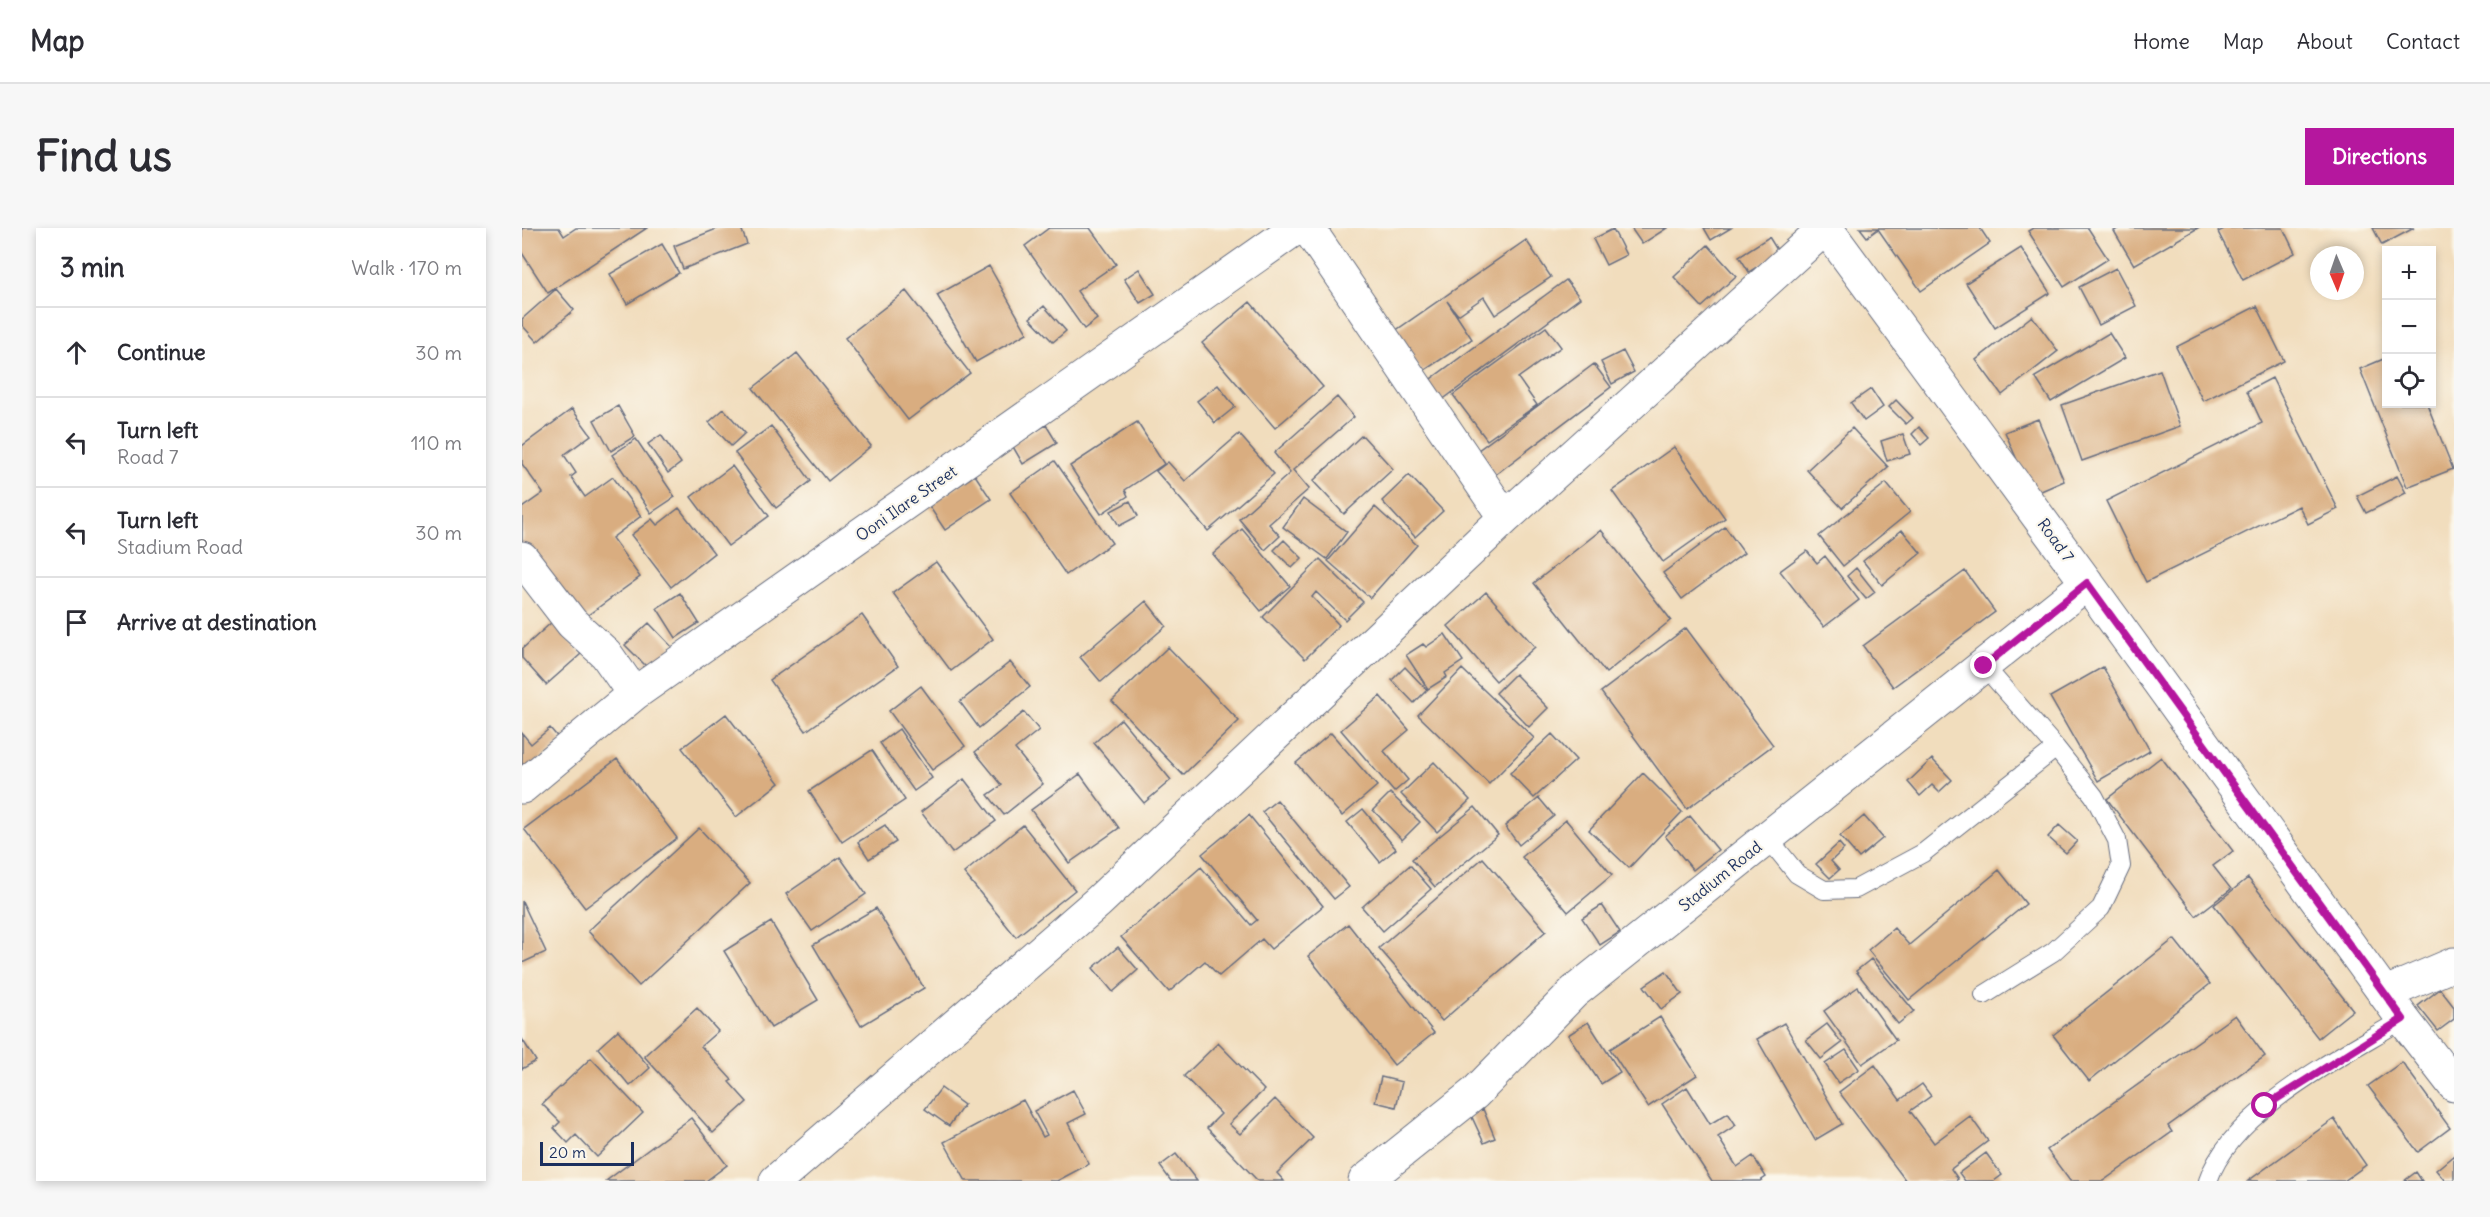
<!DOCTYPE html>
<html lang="en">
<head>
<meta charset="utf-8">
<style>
  :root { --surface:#fff; --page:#f7f7f7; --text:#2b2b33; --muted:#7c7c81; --line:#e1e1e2; --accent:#b5179e }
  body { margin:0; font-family:Delius,sans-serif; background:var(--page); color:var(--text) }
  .controls { position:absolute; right:18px; top:18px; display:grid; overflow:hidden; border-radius:0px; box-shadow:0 3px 9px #0003 }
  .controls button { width:54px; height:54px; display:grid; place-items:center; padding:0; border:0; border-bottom:2px solid var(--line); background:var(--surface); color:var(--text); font:30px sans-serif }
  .compass { position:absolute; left:1788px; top:18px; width:54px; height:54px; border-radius:50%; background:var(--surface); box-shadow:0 3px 9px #0003; rotate:178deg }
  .scale { position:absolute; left:18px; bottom:15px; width:94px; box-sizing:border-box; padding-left:6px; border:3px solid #1b2f5e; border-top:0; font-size:16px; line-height:21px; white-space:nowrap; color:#1b2f5e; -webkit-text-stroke:4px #fbf7ec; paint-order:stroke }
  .stop { position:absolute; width:18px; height:18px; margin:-14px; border:4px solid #b5179e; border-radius:50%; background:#fff }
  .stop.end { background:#b5179e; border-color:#fff; box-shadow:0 2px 6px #0008 }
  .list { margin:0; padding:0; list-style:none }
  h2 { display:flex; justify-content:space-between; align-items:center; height:78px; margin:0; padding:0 24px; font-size:26px }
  h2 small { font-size:20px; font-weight:400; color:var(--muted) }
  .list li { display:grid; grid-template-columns:39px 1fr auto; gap:18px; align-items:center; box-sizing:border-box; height:90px; padding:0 24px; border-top:2px solid var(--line) }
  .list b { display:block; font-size:22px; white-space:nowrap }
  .list p { margin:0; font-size:20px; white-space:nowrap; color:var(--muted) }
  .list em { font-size:20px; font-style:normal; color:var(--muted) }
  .icon { flex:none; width:33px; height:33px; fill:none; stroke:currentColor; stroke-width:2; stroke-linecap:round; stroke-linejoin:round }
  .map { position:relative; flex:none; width:1932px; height:953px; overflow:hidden; border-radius:0px }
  header { display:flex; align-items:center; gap:36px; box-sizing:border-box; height:84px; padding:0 30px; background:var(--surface); border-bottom:2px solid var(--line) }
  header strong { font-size:28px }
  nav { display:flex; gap:33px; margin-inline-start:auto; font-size:21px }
  .intro { display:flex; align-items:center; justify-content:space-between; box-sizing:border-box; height:144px; padding:0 36px }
  h1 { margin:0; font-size:42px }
  .button { padding:15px 27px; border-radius:0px; background:var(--accent); color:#fff; font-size:21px; font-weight:700 }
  main { display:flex; gap:36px; padding:0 36px }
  aside { flex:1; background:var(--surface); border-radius:0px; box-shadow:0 3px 9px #0003 }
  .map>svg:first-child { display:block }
  .building { fill:#d9ad80 }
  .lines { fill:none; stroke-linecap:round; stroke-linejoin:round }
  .service-casing { stroke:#666c7f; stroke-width:20 }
  .minor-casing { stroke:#666c7f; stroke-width:35 }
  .service { stroke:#fff; stroke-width:18 }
  .minor { stroke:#fff; stroke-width:33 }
  .route { stroke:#b5179e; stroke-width:8 }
  .labels { text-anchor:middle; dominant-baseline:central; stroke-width:4.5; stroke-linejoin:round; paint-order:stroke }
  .street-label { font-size:16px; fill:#1b2f5e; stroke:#fbf7ec }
</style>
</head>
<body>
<header>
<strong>Map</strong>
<nav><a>Home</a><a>Map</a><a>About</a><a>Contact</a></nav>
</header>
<div class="intro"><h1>Find us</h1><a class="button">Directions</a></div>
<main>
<aside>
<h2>3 min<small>Walk · 170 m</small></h2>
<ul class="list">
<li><svg class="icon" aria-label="ahead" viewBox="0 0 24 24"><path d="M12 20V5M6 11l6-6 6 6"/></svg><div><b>Continue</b></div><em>30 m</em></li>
<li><svg class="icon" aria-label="left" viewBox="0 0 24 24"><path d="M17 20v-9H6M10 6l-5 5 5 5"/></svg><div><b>Turn left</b><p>Road 7</p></div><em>110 m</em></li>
<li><svg class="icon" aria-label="left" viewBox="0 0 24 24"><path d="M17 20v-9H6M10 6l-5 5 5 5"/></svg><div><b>Turn left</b><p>Stadium Road</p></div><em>30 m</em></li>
<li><svg class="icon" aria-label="arrive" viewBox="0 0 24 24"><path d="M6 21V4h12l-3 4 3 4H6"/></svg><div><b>Arrive at destination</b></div></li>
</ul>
</aside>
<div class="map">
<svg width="1932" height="953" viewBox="0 0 1932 953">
  <rect width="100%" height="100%" fill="#fbf7ec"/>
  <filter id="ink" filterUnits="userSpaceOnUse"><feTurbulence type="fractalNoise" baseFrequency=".0167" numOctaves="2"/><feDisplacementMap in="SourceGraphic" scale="12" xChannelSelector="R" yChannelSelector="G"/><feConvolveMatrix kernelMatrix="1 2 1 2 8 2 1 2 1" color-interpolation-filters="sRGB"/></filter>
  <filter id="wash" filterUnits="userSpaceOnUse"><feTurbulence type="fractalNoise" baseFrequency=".008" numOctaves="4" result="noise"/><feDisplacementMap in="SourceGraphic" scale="24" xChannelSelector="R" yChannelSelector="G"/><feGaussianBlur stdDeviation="1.35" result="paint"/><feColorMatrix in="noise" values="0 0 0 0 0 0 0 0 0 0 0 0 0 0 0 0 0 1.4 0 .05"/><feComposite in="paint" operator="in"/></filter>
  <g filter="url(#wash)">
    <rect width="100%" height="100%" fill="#f1ddbd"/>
    <g id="blocks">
      <path class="building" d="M0,0H37L42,8L54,0H125L26,65L0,25Z
        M197,0H219L225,16L161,41L152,18Z
        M527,0H568L594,36L555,63L575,91L562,101L503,18Z
        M1109,0H1145L1120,16Z
        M1182,0H1209L1189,12Z
        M1338,0H1458L1468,15L1399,63L1356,1L1345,9Z
        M1511,0H1566L1586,31L1542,59L1506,3Z
        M1597,0H1676L1612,37L1592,3Z
        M1704,0H1761L1773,25L1721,52L1696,4Z
        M1851,0H1892L1860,17Z
        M1091,1L1104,27L1084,37L1071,11Z
        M1247,9L1257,25L1227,44L1217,28Z
        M1004,12L1029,49L973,87L962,69L936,87L925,73L950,111L900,144L873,103Z
        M140,16L157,45L105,76L88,46Z
        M1186,17L1214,48L1180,79L1152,49Z
        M1499,20L1528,65L1473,100L1444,55Z
        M467,38L505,105L454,134L415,67Z
        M1594,40L1614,78L1577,97L1557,59Z
        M617,41L633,66L618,75L602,51Z
        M1044,52L1058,70L912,178L898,159Z
        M34,61L52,82L15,114L0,97V91Z
        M384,63L448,145L386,192L323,110Z
        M728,74L801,159L753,200L680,115Z
        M522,78L544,103L531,114L508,90Z
        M1735,78L1762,133L1681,173L1654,119Z
        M1510,88L1536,123L1480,167L1454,132Z
        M1024,99L1039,119L996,150L1015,177L965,212L931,167Z
        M1587,105L1603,130L1529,174L1513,149Z
        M1101,123L1112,144L1090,156L1079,134Z
        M275,125L349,218L306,253L231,160Z
        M1864,130V176H1905L1931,241L1885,259L1838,141Z
        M1072,136L1089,159L973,247L955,223Z
        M1638,142L1658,198L1560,233L1540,177Z
        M1750,150L1816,281L1786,296L1777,278L1624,354L1584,273L1740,195L1725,163Z
        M696,157L713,179L693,195L675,173Z
        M1349,161L1361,179L1342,193L1329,175Z
        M815,169L832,189L771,242L787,261L747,296L758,308L743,322L717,291L768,245L752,225Z
        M1374,172L1391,190L1384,196L1367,179Z
        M96,178L113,208L89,223L72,192Z
        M50,181L69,207L42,227L54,245L49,249L63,269L91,249L119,288L90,310L118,349L55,395L0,319V280L21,265L0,236V218Z
        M202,181L223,205L209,218L187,194Z
        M1516,191L1542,253L1510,267L1483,204Z
        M615,194L642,236L603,262L606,268L579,286L548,238Z
        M524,197L535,215L501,236L490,217Z
        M249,198L289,253L254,280L213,225Z
        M1397,199L1407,210L1399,217L1390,206Z
        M1330,200L1366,239L1320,280L1285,242Z
        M717,206L752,246L686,303L634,243L646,234L663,253Z
        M1381,206L1388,226L1365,233L1359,213Z
        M139,207L159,235L146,245L126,216Z
        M840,207L871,241L822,286L791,253Z
        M114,211L153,269L129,285L90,227Z
        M1152,219L1203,290L1141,334L1090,263Z
        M533,233L590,315L544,347L488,265Z
        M210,238L247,288L206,318L169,269Z
        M453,247L469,271L423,302L407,278Z
        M887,247L921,283L893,309L860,273Z
        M1875,248L1884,265L1844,285L1835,268Z
        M1364,255L1388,284L1321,338L1297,308Z
        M781,271L825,304L805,331L761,299Z
        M608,273L616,288L597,298L589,283Z
        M853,279L895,317L848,370L806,333Z
        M157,280L192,325L149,359L109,307L130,291L135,297Z
        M1203,299L1222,325L1160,371L1141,345Z
        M720,301L768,358L739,383L691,326Z
        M1079,302L1149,392L1084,445L1012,355Z
        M1380,302L1399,325L1360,357L1341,333Z
        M762,312L780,330L770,340L752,322Z
        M1285,323L1295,335L1303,328L1337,372L1302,399L1258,343Z
        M798,331L841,374L823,392L794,364L790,369L817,397L783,431L741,389Z
        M414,334L471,411L429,443L371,365Z
        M1334,340L1353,364L1344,371L1325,348Z
        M1443,343L1473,384L1371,459L1341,418Z
        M964,364L1013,419L974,453L926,398Z
        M158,365L177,395L154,410L135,380Z
        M624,373L644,398L579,454L558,429Z
        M340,387L376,438L284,503L248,452Z
        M30,394L59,426L24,457L0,430V421Z
        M127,395L150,419L127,441L103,417Z
        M1164,400L1251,517L1165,581L1079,464Z
        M923,406L941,433L923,445L925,449L906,461L884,427L901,416L904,419Z
        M646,419L717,493L661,547L590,473Z
        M488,434L508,459L457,500L438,474Z
        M883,439L905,462L892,475L870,452Z
        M1581,439L1628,523L1576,553L1528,469Z
        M940,441L1012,510L967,556L896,487Z
        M993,446L1026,480L1007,499L974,465Z
        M399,458L443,518L410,542L367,483Z
        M858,468L887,502L862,523L886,552L872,564L819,502Z
        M502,484L517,502L493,521L521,556L482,587L466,567L480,557L453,524Z
        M204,486L257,555L214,589L160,520Z
        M599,491L649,552L622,575L572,515Z
        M28,500L39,513L0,547V505L9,516Z
        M377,501L410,550L392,563L358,515Z
        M809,505L855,558L820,588L774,535Z
        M1030,506L1054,532L1012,570L988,545Z
        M350,522L383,572L320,614L287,563Z
        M1639,529L1711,623L1691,638L1709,661L1674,688L1585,571Z
        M95,531L155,610L63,680L2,601Z
        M1410,531L1430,552L1417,564L1410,557L1398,568L1386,554Z
        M912,534L948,572L915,604L879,566Z
        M1121,545L1160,584L1107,640L1067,602Z
        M558,546L597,600L547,635L509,582Z
        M442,551L474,593L430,625L399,584Z
        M868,565L898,594L880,612L851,582Z
        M1017,570L1032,588L997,617L983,598Z
        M755,572L827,659L812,671L740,584Z
        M953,579L976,607L913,659L890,631Z
        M841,581L874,621L858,634L825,594Z
        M727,587L801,678L749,721L740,711L697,748L683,733L647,764L599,709L679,639L729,697L735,692L680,626Z
        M1168,588L1196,622L1171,642L1143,608Z
        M1342,588L1361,610L1337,630L1318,608Z
        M1044,592L1090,647L1046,684L1000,629Z
        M363,597L374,614L347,631L336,614Z
        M501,597L553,662L494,709L442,645Z
        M1537,597L1555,613L1544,625L1526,609Z
        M177,600L228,655L117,758L66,703Z
        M1317,615L1322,621L1309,633L1317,642L1308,650L1294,636Z
        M318,629L344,666L290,703L264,666Z
        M961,630L1024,703L920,793L857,720Z
        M888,637L909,661L861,703L840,679Z
        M1477,642L1504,676L1387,772L1346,722L1372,700L1387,717Z
        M1726,650L1831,782L1796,810L1692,677Z
        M0,673L24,724L0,735Z
        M1080,677L1098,704L1078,717L1060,690Z
        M354,680L402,760L339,798L291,717Z
        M249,694L296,772L249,800L202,723Z
        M826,696L912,805L872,837L786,728Z
        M1652,711L1688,756L1567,853L1531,807Z
        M596,719L616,742L591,764L571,740Z
        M1349,731L1392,783L1376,796L1334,743Z
        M1144,743L1160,766L1139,781L1122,758Z
        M1336,759L1374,812L1340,836L1302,783Z
        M1918,761L1932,779V791L1916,803L1896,778Z
        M175,780L196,803L179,818L210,852L207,854L225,874L191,905L122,828Z
        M1713,787L1743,828L1646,898L1650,904L1581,953H1548L1525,922Z
        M1138,789L1175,847L1126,879L1088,821Z
        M1066,794L1098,844L1079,856L1046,807Z
        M1262,795L1320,896L1293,912L1235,811Z
        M1305,796L1320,815L1299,831L1284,812Z
        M96,802L128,840L108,858L76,820Z
        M0,811L14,833L0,841Z
        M696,815L742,862L707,896L718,906L753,871L791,910L755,945L762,953H736L685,900L699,886L662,848Z
        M1324,822L1337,841L1316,855L1303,836Z
        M69,830L121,885L75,929L54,907L46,915L32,900L38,894L20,876Z
        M1880,834L1928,900L1896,924L1846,858Z
        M1353,837L1378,872L1400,856L1409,868L1388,883L1412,915L1448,888L1466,913L1429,941L1436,951L1433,953H1384L1317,864Z
        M859,849L880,854L874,879L853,874Z
        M1165,859L1188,896L1206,885L1214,897L1196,909L1215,939L1231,928L1244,949L1238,953H1190L1140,876Z
        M419,860L442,877L427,898L403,881Z
        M551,862L564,886L546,895L567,936L535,953H444L422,914L501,872L521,909L525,907L512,883Z
        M961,881L973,910L962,915L949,887Z
        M169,890L205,937L184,953H84Z
        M1812,891L1844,937L1822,953H1726Z
        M1464,925L1480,947L1472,953H1443L1437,945Z
        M654,926L675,953H649L638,938Z
        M1932,927V953H1923L1914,942Z
        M1894,944L1900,953H1882Z"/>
    </g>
  </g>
  <g filter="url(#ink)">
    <use href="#blocks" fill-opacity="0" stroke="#666c7f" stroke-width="1.5"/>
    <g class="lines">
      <g class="service-casing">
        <path id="service" d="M1462,438L1534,520L1572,568L1595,612L1599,638L1579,680L1531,724L1462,767
          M1246,610L1275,646L1302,662L1334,661L1401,625L1534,520
          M1686,953C1710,882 1819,829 1881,791"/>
      </g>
      <g class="minor-casing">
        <path id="minor" d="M786,0L983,290
          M1304,0L1565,355L1881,791L1932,857
          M0,330L50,395L84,426L112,466
          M0,559L112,466L774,0
          M1864,765L1932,736
          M254,953L576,674L983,290L1303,0
          M843,953L953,865L1052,764L1565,355"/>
      </g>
      <use href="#service" class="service"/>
      <use href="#minor" class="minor"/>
    </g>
  </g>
  <g class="lines" filter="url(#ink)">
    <path class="route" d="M1462,438L1565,355L1881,791L1743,878"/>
  </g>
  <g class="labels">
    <g class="street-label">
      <text transform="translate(384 275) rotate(-35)">Ooni Ilare Street</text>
      <text transform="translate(1534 312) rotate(54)">Road 7</text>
      <text transform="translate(1198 648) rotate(-39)">Stadium Road</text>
    </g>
  </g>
</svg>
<div class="controls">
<button>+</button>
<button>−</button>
<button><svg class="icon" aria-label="locate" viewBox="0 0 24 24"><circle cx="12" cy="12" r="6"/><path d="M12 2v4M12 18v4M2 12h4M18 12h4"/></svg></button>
</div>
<svg class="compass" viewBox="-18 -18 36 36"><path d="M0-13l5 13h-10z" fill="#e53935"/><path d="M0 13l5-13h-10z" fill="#7c7c81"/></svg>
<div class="scale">20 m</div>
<div class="stop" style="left:1743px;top:878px"></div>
<div class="stop end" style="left:1462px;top:438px"></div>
</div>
</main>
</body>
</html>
